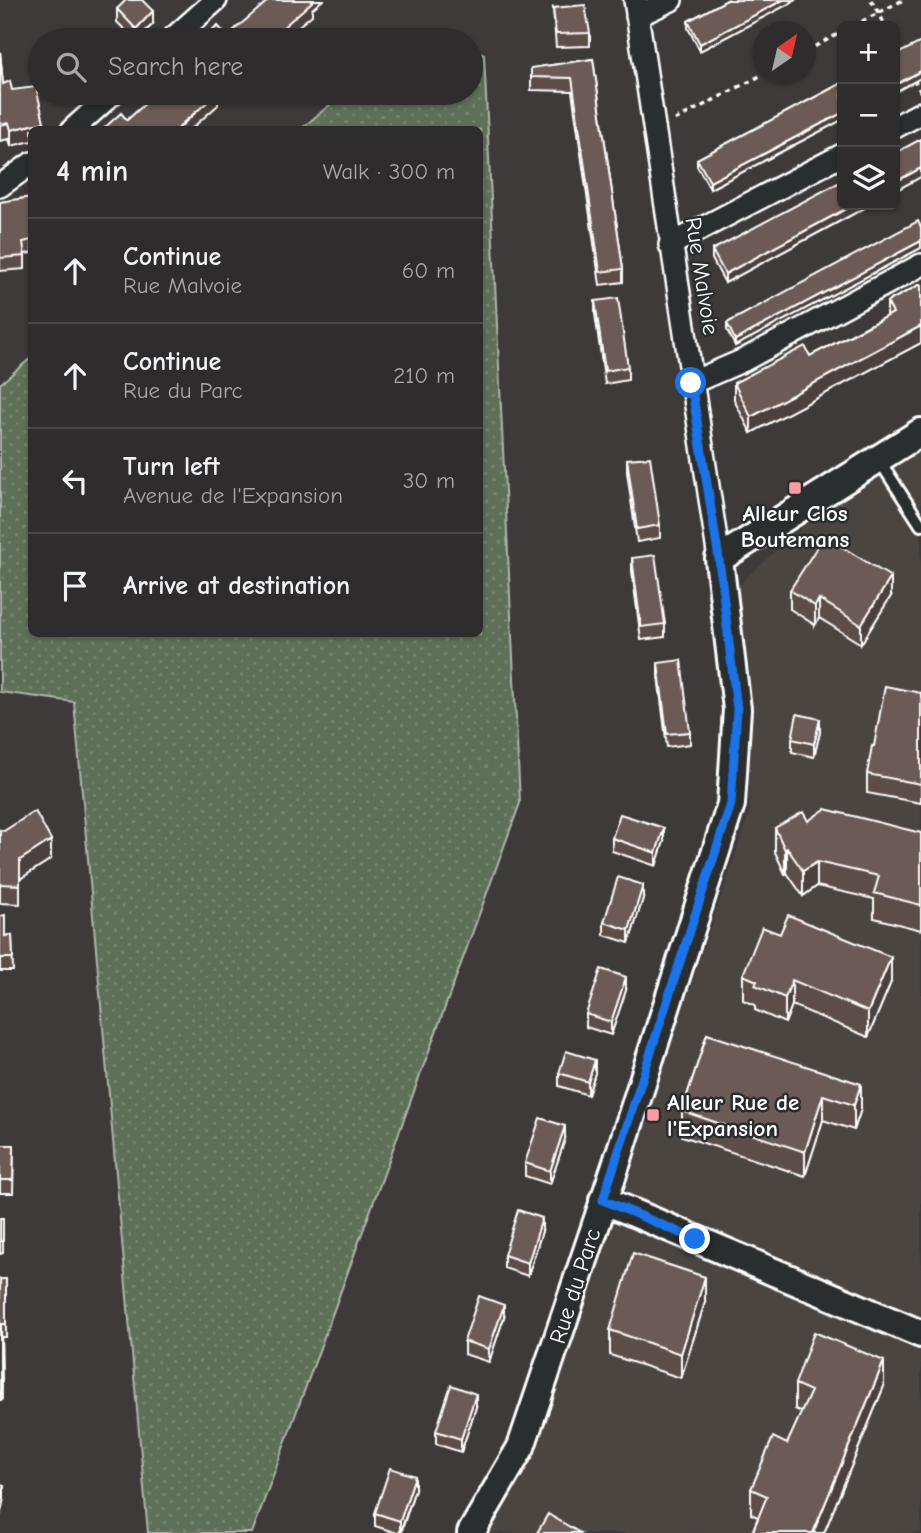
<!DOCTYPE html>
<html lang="en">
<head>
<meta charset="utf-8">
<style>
  :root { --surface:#2e2c2c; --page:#3a3838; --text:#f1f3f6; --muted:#a7a7a9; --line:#494848 }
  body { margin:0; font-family:"Comic Neue",sans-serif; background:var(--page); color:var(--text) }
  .controls { position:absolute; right:21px; top:21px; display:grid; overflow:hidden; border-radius:10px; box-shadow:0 2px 5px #0004 }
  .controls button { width:63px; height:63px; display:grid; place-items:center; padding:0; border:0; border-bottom:2px solid var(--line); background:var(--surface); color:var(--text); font:35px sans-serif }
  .compass { position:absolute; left:753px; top:21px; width:63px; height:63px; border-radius:50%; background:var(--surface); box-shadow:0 2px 5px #0004; rotate:34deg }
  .stop { position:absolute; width:21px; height:21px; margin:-16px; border:5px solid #1a73e8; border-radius:50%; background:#fff }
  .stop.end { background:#1a73e8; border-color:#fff; box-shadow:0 2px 7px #0008 }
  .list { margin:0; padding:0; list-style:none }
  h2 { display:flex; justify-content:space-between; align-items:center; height:91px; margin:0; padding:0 28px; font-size:30px }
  h2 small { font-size:23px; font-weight:400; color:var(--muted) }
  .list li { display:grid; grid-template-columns:46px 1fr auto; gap:21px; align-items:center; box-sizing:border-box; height:105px; padding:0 28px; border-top:2px solid var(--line) }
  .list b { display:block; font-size:26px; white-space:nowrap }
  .list p { margin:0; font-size:23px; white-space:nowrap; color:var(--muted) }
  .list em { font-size:23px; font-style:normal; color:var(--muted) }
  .icon { flex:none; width:38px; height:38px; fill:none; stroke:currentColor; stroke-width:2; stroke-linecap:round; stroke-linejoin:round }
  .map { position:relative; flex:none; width:921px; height:1533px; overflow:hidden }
  .search { position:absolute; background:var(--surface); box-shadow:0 2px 5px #0004; left:28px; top:28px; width:455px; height:77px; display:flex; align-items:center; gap:18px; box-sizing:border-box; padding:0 24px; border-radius:38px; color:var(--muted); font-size:26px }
  .panel { position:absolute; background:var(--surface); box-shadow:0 2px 5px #0004; left:28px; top:126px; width:455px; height:511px; border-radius:10px }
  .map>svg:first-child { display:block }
  .built { fill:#4c4442 }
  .grass { fill:url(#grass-dots); stroke:#aeb7ac; stroke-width:2 }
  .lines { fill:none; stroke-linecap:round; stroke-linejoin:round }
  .service-casing { stroke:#fff; stroke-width:16 }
  .minor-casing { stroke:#fff; stroke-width:26 }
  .tertiary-casing { stroke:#fff; stroke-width:32 }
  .path { stroke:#fff; stroke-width:3.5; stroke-dasharray:5 5; stroke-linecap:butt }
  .service { stroke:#2a2d2e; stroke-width:10 }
  .minor { stroke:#2a2d2e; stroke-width:21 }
  .tertiary { stroke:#2a2d2e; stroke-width:26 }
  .wall { fill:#5d4d4a; stroke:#fff; stroke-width:2 }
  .shaded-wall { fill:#4c3f3c; stroke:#fff; stroke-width:2 }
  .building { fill:#6c5a56; stroke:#fff; stroke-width:2 }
  .route { stroke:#1a73e8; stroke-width:9 }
  .poi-dot { fill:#ff9aa2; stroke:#2a2d2e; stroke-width:2.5 }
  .labels { text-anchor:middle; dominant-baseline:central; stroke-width:5; stroke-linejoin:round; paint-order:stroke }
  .street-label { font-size:23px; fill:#fff; stroke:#2a2d2e }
  .poi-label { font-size:23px; font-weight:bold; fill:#fff; stroke:#2a2d2e }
</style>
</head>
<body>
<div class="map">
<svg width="921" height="1533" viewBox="0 0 921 1533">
  <defs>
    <pattern id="grass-dots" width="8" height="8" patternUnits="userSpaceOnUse" patternTransform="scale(1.75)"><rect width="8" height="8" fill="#5e6f58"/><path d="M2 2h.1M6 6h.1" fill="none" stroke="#768571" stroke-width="1.8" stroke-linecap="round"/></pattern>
  </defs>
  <rect width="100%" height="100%" fill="#3e3a3a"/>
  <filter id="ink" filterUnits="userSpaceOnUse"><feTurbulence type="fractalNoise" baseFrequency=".0143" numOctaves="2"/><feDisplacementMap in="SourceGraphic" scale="14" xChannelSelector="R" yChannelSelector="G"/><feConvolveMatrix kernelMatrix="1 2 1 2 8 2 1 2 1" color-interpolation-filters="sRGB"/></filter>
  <g filter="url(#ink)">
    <path class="built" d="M921,451V1533H481L551,1396L750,812L738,585L812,519Z"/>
    <path class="grass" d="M471,47L484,54L520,803L252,1533H148L74,702L0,692V384L31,358L32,634H480V130L301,129L344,93H471Z"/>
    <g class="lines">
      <g class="service-casing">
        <path id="service" d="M879,460L921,525"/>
      </g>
      <g class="minor-casing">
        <path id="minor" d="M635,0L719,559
          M637,16L671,0
          M171,40L216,0
          M895,127L921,113
          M72,130L113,93
          M0,186L32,163
          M670,245L842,155
          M691,383L744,360L921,265"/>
      </g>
      <g class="tertiary-casing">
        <path id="tertiary" d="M603,1200L921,1334
          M471,1533L521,1447L617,1162L731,804L737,709L719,559L921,432"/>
      </g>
      <path class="path" d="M871,0L886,26
        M853,26L903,0
        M895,44L902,57
        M806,51L842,32
        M914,79L921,93
        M675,120L764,74"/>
      <use href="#service" class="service"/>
      <use href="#minor" class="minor"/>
      <use href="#tertiary" class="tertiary"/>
    </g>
    <path class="wall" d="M727,0L700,51L688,28V21Z
      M553,8L590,33V46L556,47Z
      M117,9L153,24L137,40H135L117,22Z
      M0,51L3,84L12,90L44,130L11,146L9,139L0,141Z
      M593,59L623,269V282L600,285L572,91L531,90V68Z
      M842,83V120L710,189L697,166V159Z
      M32,197V253L25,254V269L0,271V202Z
      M842,205H870L725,283L712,259V250Z
      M921,227V248L735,346L727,330V323Z
      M921,284V343L751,433L734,400V383L810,356L887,316V302Z
      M595,301L628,367V380L605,384L595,314Z
      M627,459L660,525V538L637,542L627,472Z
      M632,558L665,624V637L641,640L632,571Z
      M790,590L891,596L861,644L819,618L815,625L790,609Z
      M658,663L690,732V744L667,747L658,676Z
      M921,693V803L867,793V774L874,746Z
      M820,732L814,757L792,752V739Z
      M808,821L921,833V930L874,918V899L817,886L803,896L787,873L785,874L775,852V828Z
      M0,830L51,859L20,879V904L0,903Z
      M612,838L664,841L656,866L612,851Z
      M643,898L629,943L604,935V922Z
      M0,916L5,936L12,935L13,971H0Z
      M743,975L891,982L868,1037L792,1005L785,1023L755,1010V1005L743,1000Z
      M626,990L611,1035L586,1027V1014Z
      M707,1034L861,1109L854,1130L823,1120L805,1176L682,1136V1111Z
      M559,1073H595L588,1095L559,1086Z
      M565,1139L550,1184L525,1176V1163Z
      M0,1145H14L13,1193H0Z
      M0,1218H3V1253L0,1254Z
      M542,1231L528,1276L504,1268V1255Z
      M0,1279H6V1337H1L2,1400H0Z
      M705,1302L681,1378L610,1355V1330Z
      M504,1317L489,1362L464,1354V1341Z
      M795,1384L884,1386L824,1533H752L758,1517L751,1514V1489L787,1444L802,1412L795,1409Z
      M476,1407L461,1452L436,1444V1431Z
      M415,1489L401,1533H397L375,1526V1513Z"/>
    <path class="shaded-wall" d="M309,0H323L312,9V15L282,40L280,30Z
      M783,0H796L700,51V44Z
      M153,11V24L136,40V29Z
      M921,71V78L895,92V85Z
      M216,93H228L218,101V105L190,130H177Z
      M842,113V120L710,189V182Z
      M44,122V130H32V141L11,146V130Z
      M921,168V177L895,191V182Z
      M853,205H870L725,283V274Z
      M921,241V248L735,346V340Z
      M921,326V343L751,433V417Z
      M891,577V596L861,644V625Z
      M819,599V618L815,625V606Z
      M820,719V732L814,757V744Z
      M664,828V841L656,866V853Z
      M51,840V859L20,879V904V860Z
      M787,848V873L785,874V850Z
      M817,862V886L803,896V871Z
      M643,885V898L629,943V930Z
      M891,957V982L868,1037V1012Z
      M626,977V990L611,1035V1022Z
      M792,980V1005L785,1023V998Z
      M595,1060V1073L588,1095V1082Z
      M861,1084V1109L854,1130V1105Z
      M823,1095V1120L805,1176V1152Z
      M565,1126V1139L550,1184V1171Z
      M542,1218V1231L528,1276V1263Z
      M705,1277V1302L681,1378V1354Z
      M504,1305V1317L489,1362V1349Z
      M884,1361V1386L824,1533H813Z
      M476,1394V1407L461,1452V1439Z
      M415,1476V1489L400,1533V1521Z
      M4,1485V1498L0,1517V1504Z"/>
    <path class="building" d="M126,0H142L153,11L136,29L117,9Z
      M269,0H310L312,2L280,30L286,38L283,40H201L218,26L227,36Z
      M727,0H783L700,44L688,21Z
      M585,5L590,33L556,34L553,8Z
      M921,42V71L895,85V55Z
      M0,51L3,84L10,81L12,90L36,87L44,122L11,130L9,123L0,125Z
      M593,59L623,269L600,272L572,78L531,77V68Z
      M842,83V113L710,182L697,159Z
      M157,93H218L183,123L177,130H102L121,113L127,120Z
      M921,139V168L895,182V153Z
      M842,181V205H853L725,274L712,250Z
      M32,197V240L23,242L25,256L0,258V202Z
      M918,221L921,227V241L735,340L727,323Z
      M921,284V326L751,417L734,383L805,346L810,356L859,331L893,313L887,302Z
      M618,298L628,367L605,371L595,301Z
      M650,457L660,525L637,529L627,459Z
      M824,536L891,577L861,625L819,599L815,606L790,590Z
      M655,555L665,624L641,627L632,558Z
      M681,660L690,732L667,734L658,663Z
      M885,686L921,693V784L867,774L872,746H874Z
      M797,714L820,719L814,744L792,739Z
      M825,809L921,833V905L874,893L879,876L817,862L803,871L787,848L785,850L775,828L803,812L808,821Z
      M35,811L51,840L20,860V885L0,884V830L4,831Z
      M620,814L664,828L656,853L612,838Z
      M618,877L643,885L629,930L604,922Z
      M5,915V936L12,935L13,958H0V916Z
      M788,915L891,957L868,1012L792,980L785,998L755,985L757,981L743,975L762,927L780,934Z
      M601,969L626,977L611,1022L586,1014Z
      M707,1034L861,1084L854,1105L823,1095L805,1152L682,1111Z
      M566,1051L595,1060L588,1082L559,1073Z
      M540,1118L565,1126L550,1171L525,1163Z
      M0,1145H14L13,1180H0Z
      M518,1210L542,1218L528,1263L504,1255Z
      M0,1218H3V1241H0Z
      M633,1253L705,1277L681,1354L610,1330Z
      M0,1279H6V1324H1L2,1387H0Z
      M479,1296L504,1305L489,1349L464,1341Z
      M814,1332L884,1361L813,1533H752L767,1496L751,1489L773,1437L787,1444L811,1391L795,1384Z
      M451,1385L476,1394L461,1439L436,1431Z
      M390,1468L415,1476L400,1521L375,1513Z
      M0,1484L4,1485L0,1504Z
      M548,1514L580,1533H537Z"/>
  </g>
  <g class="lines" filter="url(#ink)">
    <path class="route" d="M691,383L719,559L737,709L731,804L603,1200L695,1239"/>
  </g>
  <g class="poi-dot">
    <rect x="788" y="481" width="14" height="14" rx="3.5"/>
    <rect x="646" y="1108" width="14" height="14" rx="3.5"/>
  </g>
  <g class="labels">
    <g class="street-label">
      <text transform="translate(702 276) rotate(81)">Rue Malvoie</text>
      <text transform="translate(575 1286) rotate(-72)">Rue du Parc</text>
    </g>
    <g class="poi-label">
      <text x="795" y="513">Alleur Clos<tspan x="795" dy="26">Boutemans</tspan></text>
      <text x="667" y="1102" text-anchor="start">Alleur Rue de<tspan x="667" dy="26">l'Expansion</tspan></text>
    </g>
  </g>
</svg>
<div class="controls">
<button>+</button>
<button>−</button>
<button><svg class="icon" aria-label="layers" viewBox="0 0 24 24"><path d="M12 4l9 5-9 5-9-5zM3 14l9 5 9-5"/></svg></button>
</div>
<svg class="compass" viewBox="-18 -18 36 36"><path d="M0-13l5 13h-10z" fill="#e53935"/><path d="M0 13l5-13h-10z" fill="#a7a7a9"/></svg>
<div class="stop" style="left:691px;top:383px"></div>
<div class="stop end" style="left:695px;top:1239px"></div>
<div class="search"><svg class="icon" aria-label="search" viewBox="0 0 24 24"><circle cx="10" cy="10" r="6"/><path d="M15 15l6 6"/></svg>Search here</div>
<section class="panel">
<h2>4 min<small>Walk · 300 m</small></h2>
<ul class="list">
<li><svg class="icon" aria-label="ahead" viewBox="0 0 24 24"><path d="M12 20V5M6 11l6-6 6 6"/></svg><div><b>Continue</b><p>Rue Malvoie</p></div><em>60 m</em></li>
<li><svg class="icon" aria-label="ahead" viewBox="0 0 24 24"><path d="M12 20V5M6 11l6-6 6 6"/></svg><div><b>Continue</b><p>Rue du Parc</p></div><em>210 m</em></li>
<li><svg class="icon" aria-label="left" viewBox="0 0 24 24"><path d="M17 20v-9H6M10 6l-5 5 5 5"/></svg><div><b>Turn left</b><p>Avenue de l'Expansion</p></div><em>30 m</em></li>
<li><svg class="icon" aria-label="arrive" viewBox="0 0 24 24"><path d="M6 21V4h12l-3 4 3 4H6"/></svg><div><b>Arrive at destination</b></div></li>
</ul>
</section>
</div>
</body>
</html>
